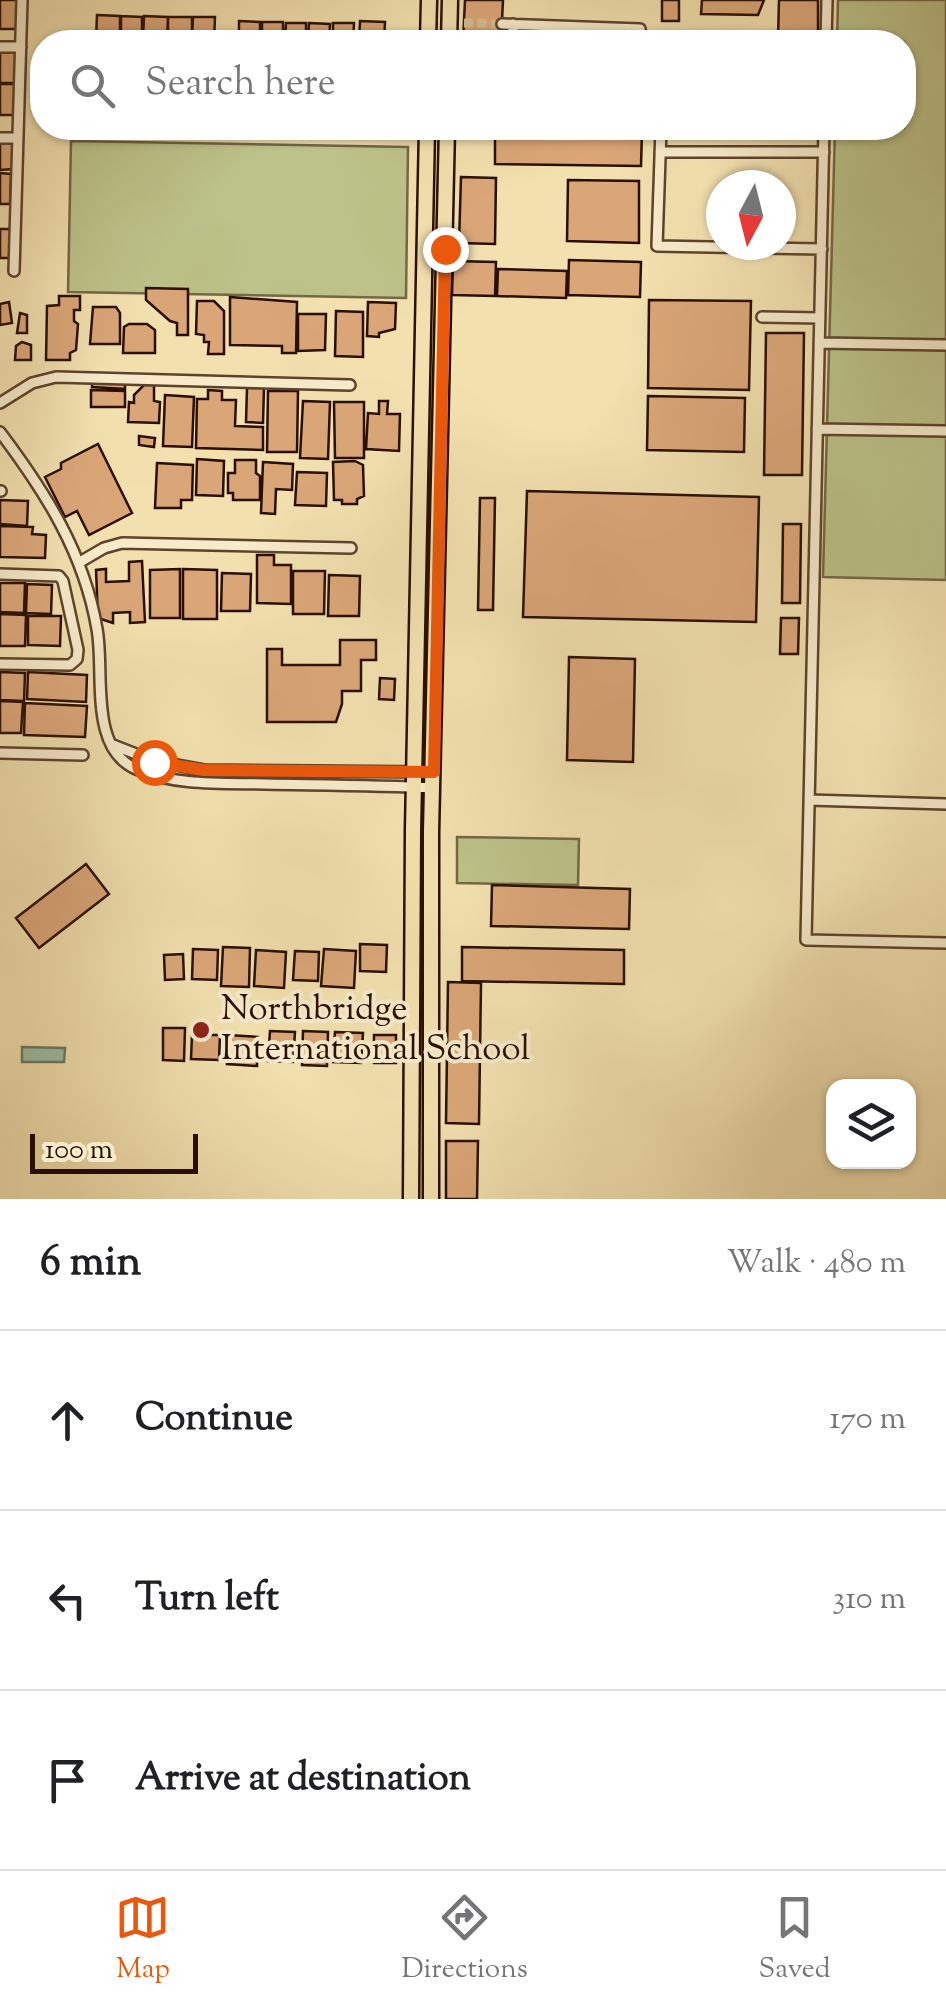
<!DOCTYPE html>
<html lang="en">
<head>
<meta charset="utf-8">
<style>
  :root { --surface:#fff; --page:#f6f6f6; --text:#202124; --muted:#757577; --line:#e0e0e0; --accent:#ea580c }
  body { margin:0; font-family:"Sorts Mill Goudy",serif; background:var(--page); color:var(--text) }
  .controls { position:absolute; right:30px; bottom:30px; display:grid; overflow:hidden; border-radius:20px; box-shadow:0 2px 8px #0004 }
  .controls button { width:90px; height:90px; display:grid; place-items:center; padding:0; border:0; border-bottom:2px solid var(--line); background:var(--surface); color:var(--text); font:50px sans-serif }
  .compass { position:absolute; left:706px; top:170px; width:90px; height:90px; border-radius:50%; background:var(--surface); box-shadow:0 2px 8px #0004; rotate:187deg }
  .scale { position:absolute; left:30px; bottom:25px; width:168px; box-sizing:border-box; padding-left:10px; border:5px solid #2a0f00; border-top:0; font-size:28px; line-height:35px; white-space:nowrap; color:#2a0f00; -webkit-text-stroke:8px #f7ebcb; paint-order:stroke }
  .stop { position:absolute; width:30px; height:30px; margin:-22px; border:8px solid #ea580c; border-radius:50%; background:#fff }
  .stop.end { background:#ea580c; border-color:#fff; box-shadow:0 2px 10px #0008 }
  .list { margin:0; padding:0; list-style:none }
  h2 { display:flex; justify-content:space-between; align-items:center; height:130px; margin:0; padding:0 40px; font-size:42px }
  h2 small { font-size:32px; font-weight:400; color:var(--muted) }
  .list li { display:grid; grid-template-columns:65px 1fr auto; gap:30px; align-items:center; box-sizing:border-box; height:180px; padding:0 40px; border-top:2px solid var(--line) }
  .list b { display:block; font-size:38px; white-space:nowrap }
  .list em { font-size:32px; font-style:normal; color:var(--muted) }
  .icon { flex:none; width:55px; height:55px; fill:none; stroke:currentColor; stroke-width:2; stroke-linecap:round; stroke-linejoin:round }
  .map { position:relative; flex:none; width:946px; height:1199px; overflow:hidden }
  .search { position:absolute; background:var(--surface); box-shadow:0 2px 8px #0004; left:30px; right:30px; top:30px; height:110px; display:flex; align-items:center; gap:25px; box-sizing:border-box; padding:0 35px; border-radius:40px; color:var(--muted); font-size:38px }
  .sheet { height:670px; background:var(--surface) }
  nav { display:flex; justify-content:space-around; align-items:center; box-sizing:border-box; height:140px; border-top:2px solid var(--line); background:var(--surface); font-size:28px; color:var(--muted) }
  nav a { display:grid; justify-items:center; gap:5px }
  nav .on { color:var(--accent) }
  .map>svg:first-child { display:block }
  .green { fill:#bcc289; stroke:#736844; stroke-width:2.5 }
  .water { fill:#9cbea6; stroke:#6e7864; stroke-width:2.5 }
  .building { fill:#daa678; stroke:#2a0f00; stroke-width:2.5 }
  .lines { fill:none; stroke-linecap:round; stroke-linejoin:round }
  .street-tunnel { stroke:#d4c195; stroke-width:9; stroke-dasharray:9 4.5; stroke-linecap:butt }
  .street-casing { stroke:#5c432c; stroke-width:14 }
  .primary-casing { stroke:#2a0f00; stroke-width:19 }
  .street { stroke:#f7ebcb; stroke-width:9 }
  .primary { stroke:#f2e0af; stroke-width:14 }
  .route { stroke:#ea580c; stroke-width:12 }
  .poi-dot { fill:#8f2418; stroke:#f7ebcb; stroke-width:4 }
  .labels { text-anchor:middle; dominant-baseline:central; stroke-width:8; stroke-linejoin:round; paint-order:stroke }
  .poi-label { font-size:35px; fill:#2a0f00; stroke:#f7ebcb; text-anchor:start }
</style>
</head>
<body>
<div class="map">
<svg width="946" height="1199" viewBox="0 0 946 1199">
  <rect width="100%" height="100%" fill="#f2e0af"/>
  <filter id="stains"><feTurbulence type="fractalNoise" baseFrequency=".002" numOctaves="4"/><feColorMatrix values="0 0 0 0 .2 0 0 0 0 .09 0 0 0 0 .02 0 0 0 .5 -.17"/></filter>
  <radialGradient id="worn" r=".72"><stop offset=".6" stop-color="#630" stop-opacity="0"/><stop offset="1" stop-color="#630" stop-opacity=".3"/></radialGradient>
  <path class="green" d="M838,0H946V580L823,577L835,128H904V42H837Z
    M71,141L408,147L406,298L68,292Z
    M457,837L579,839L578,885L457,883Z"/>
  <path class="water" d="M22,1047L65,1048L64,1062H22Z"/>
  <path class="building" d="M0,0H17L16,29H0Z
    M465,0H503L501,42H463Z
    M662,0H679V21H662Z
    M702,0H764L758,15L701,14Z
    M779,0H818V39L778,38Z
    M97,15L120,16V39H96Z
    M121,16L142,17V40L121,39Z
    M144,16L168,17L167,40L143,39Z
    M168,17H192V40H168Z
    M193,17H215L214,41L192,40Z
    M239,21L260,22V42H239Z
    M360,21L385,22L384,42H359Z
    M262,22H283V42H262Z
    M286,23H306V42H285Z
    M309,23L330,24L329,42H308Z
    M333,23H354L353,42H333Z
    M519,30L619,34L638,42H518Z
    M0,52H16V83H0Z
    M0,84H16L15,115H0Z
    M495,129L642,131L641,166L495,164Z
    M0,141H13V169L0,170Z
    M0,173L11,174L10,204H0Z
    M461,177L496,178L495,244L459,243Z
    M568,180L639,181V243L567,241Z
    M0,229H11V258H0Z
    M569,260L641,262L640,297L568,295Z
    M453,261L496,262L495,296L452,295Z
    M498,269L567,271L566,298L497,296Z
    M146,288L188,289V335H177V323L170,321L146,300Z
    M59,296H80V310H74V321L78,324L76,350L70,353V360H46L47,306L59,305Z
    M230,297L297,302L296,353H282V346L230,345Z
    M649,300L751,301L749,390L648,388Z
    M197,301H214L224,311V354H208L209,342H204V335L196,334Z
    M9,302L12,323L0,325V304Z
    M368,302L396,303L395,329L379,333V337L367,336Z
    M93,307H116L120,313V344H90Z
    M336,311L363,312V357L335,356Z
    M20,313L27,315V333H17Z
    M298,314H326L325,350L298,351Z
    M129,324H147L155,330V353H123L124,327Z
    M766,333H804L802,475H764Z
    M22,342L31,345V360H15L16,346Z
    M92,379L125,381V389L92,387Z
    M144,385H154V401L160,402L159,423L128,422L129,402L134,403V395Z
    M247,388H264L263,423L246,422Z
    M91,390L125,391V407H91Z
    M208,390L222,391V400H236L235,426L263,427V450L196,448L197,399H208Z
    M268,391H298L297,452H267Z
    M165,395L194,397L192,447L163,446Z
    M648,396L745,398L744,452L647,450Z
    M303,401L330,402L328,459L300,458Z
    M379,401H388L387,414H400L399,451L366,449L368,413L379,414Z
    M334,402H364V458H335Z
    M139,436L155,438L154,447L139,445Z
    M98,444L132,513L89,535L77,511L65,517L45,477L61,469V463Z
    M197,459L224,461L223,496L196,495Z
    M235,460H256V473L260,476V500H233V493H228V473H235Z
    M355,461L363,465L364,496L357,499V504H342V500H334L333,462Z
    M263,462L293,464L292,490L276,489L275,514L261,513Z
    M157,463L193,465L192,500H181V508H155Z
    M297,472L327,473L326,506L295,505Z
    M527,491L759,497L756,622L523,617Z
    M480,498H495L493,610H478Z
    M0,500L28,501L27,526L0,524Z
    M783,524H801L800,603H782Z
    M0,526L33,527L32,534L46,535L45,558L0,557Z
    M257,555H274V565H291V604L257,603Z
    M142,561L145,622L130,623V612L113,613V623L98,618L96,570L106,569V582L129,581V562Z
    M180,569V618H150V570Z
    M183,569L217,570V619H183Z
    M293,571H325L324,614H293Z
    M222,573L251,574L250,611H221Z
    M329,575L360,576L359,616H328Z
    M0,583H25L24,613L0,612Z
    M27,584L52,585L51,614L26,613Z
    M0,614L26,615L25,646H0Z
    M28,616H61L60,646L28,645Z
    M781,618H799L798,654H780Z
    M340,640H376V660H361V691H342V704L336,722H267V649H282V665H340Z
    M569,657L635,659L633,762L567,760Z
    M0,672L25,673L24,701L0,700Z
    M28,672L87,675L86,702L27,699Z
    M380,678L395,679L394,700L379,699Z
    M0,701L23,702L21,733H0Z
    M25,703L87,706L85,737L24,735Z
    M86,864L109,894L39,948L16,918Z
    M492,885L630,889L629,929L491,926Z
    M360,944L387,945L386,972L360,971Z
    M223,947L250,948L249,987L221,986Z
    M462,947L624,950V984L462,981Z
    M193,949L218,950L217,980L192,979Z
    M324,949L356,951L354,988L321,986Z
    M256,950L286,952L284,988L254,986Z
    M295,951L319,952L318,981L293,980Z
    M183,954L184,979L165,980L164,955Z
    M448,982L481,983L479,1124L446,1123Z
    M163,1028H185L184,1061L163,1060Z
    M270,1031L295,1032L293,1062L268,1061Z
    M303,1031L328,1032L327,1066L302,1065Z
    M335,1032L363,1033L361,1063L333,1062Z
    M192,1035H220L219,1060L191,1059Z
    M228,1035L258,1037L257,1066L227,1064Z
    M374,1035H396V1063H374Z
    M446,1141H478L477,1199H446Z"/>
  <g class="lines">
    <path class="street-tunnel" d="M464,23L502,24"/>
    <g class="street-casing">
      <path id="street" d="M502,24L640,29L643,42
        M513,42V24
        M826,42L827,0
        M0,47H21
        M661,128L657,246L822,249
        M824,128L806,940L946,943
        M0,138H18
        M660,152H824
        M14,271L22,0
        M762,317L820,318
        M819,343L946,345
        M0,403L32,383L56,377L350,385
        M817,429L946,431
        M0,432C46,493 84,553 97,629C105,672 88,748 136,769C175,786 223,783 265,784C321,785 377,785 434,788
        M0,491H1
        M80,562L104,548L122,543L351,548
        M0,574L59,576L63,581L78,650L77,659L70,665L0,664
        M113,745L154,761L204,770L434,772
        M0,753L83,755
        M809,800L946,804"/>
    </g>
    <g class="primary-casing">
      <path id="primary" d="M428,42L429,0
        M449,42L450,0
        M411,1199L413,830L427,128
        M431,1199V832L447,128"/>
    </g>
    <use href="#street" class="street"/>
    <use href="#primary" class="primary"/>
  </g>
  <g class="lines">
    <path class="route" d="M154,762L204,770L434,772L445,249"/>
  </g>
  <circle class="poi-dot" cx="201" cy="1030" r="10"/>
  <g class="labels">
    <g class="poi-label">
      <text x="221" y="1010">Northbridge<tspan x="221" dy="40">International School</tspan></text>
    </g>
  </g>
  <rect width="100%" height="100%" filter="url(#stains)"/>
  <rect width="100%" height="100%" fill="url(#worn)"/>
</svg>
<div class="controls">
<button><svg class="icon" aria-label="layers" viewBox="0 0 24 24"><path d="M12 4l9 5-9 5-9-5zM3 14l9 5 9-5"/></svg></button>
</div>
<svg class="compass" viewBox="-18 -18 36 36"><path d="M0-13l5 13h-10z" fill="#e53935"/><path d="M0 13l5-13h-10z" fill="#757577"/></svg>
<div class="scale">100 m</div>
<div class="stop" style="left:154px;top:762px"></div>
<div class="stop end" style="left:445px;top:249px"></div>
<div class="search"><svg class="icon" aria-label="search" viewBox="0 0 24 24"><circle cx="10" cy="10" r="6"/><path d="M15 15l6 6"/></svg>Search here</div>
</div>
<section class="sheet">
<h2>6 min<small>Walk · 480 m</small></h2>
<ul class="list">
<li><svg class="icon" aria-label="ahead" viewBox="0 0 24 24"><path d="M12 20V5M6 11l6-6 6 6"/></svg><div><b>Continue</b></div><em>170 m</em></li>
<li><svg class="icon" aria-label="left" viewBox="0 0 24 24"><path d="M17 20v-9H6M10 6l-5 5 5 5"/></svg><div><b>Turn left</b></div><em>310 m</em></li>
<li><svg class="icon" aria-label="arrive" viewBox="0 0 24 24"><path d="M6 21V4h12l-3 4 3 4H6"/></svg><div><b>Arrive at destination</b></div></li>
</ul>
</section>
<nav>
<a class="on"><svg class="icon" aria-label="map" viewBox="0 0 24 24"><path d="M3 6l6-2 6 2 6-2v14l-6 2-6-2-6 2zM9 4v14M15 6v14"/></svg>Map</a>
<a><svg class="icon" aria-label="directions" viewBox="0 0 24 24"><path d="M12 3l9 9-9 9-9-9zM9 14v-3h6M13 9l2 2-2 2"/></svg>Directions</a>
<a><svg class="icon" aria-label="saved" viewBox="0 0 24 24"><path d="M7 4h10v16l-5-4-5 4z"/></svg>Saved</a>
</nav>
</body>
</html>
